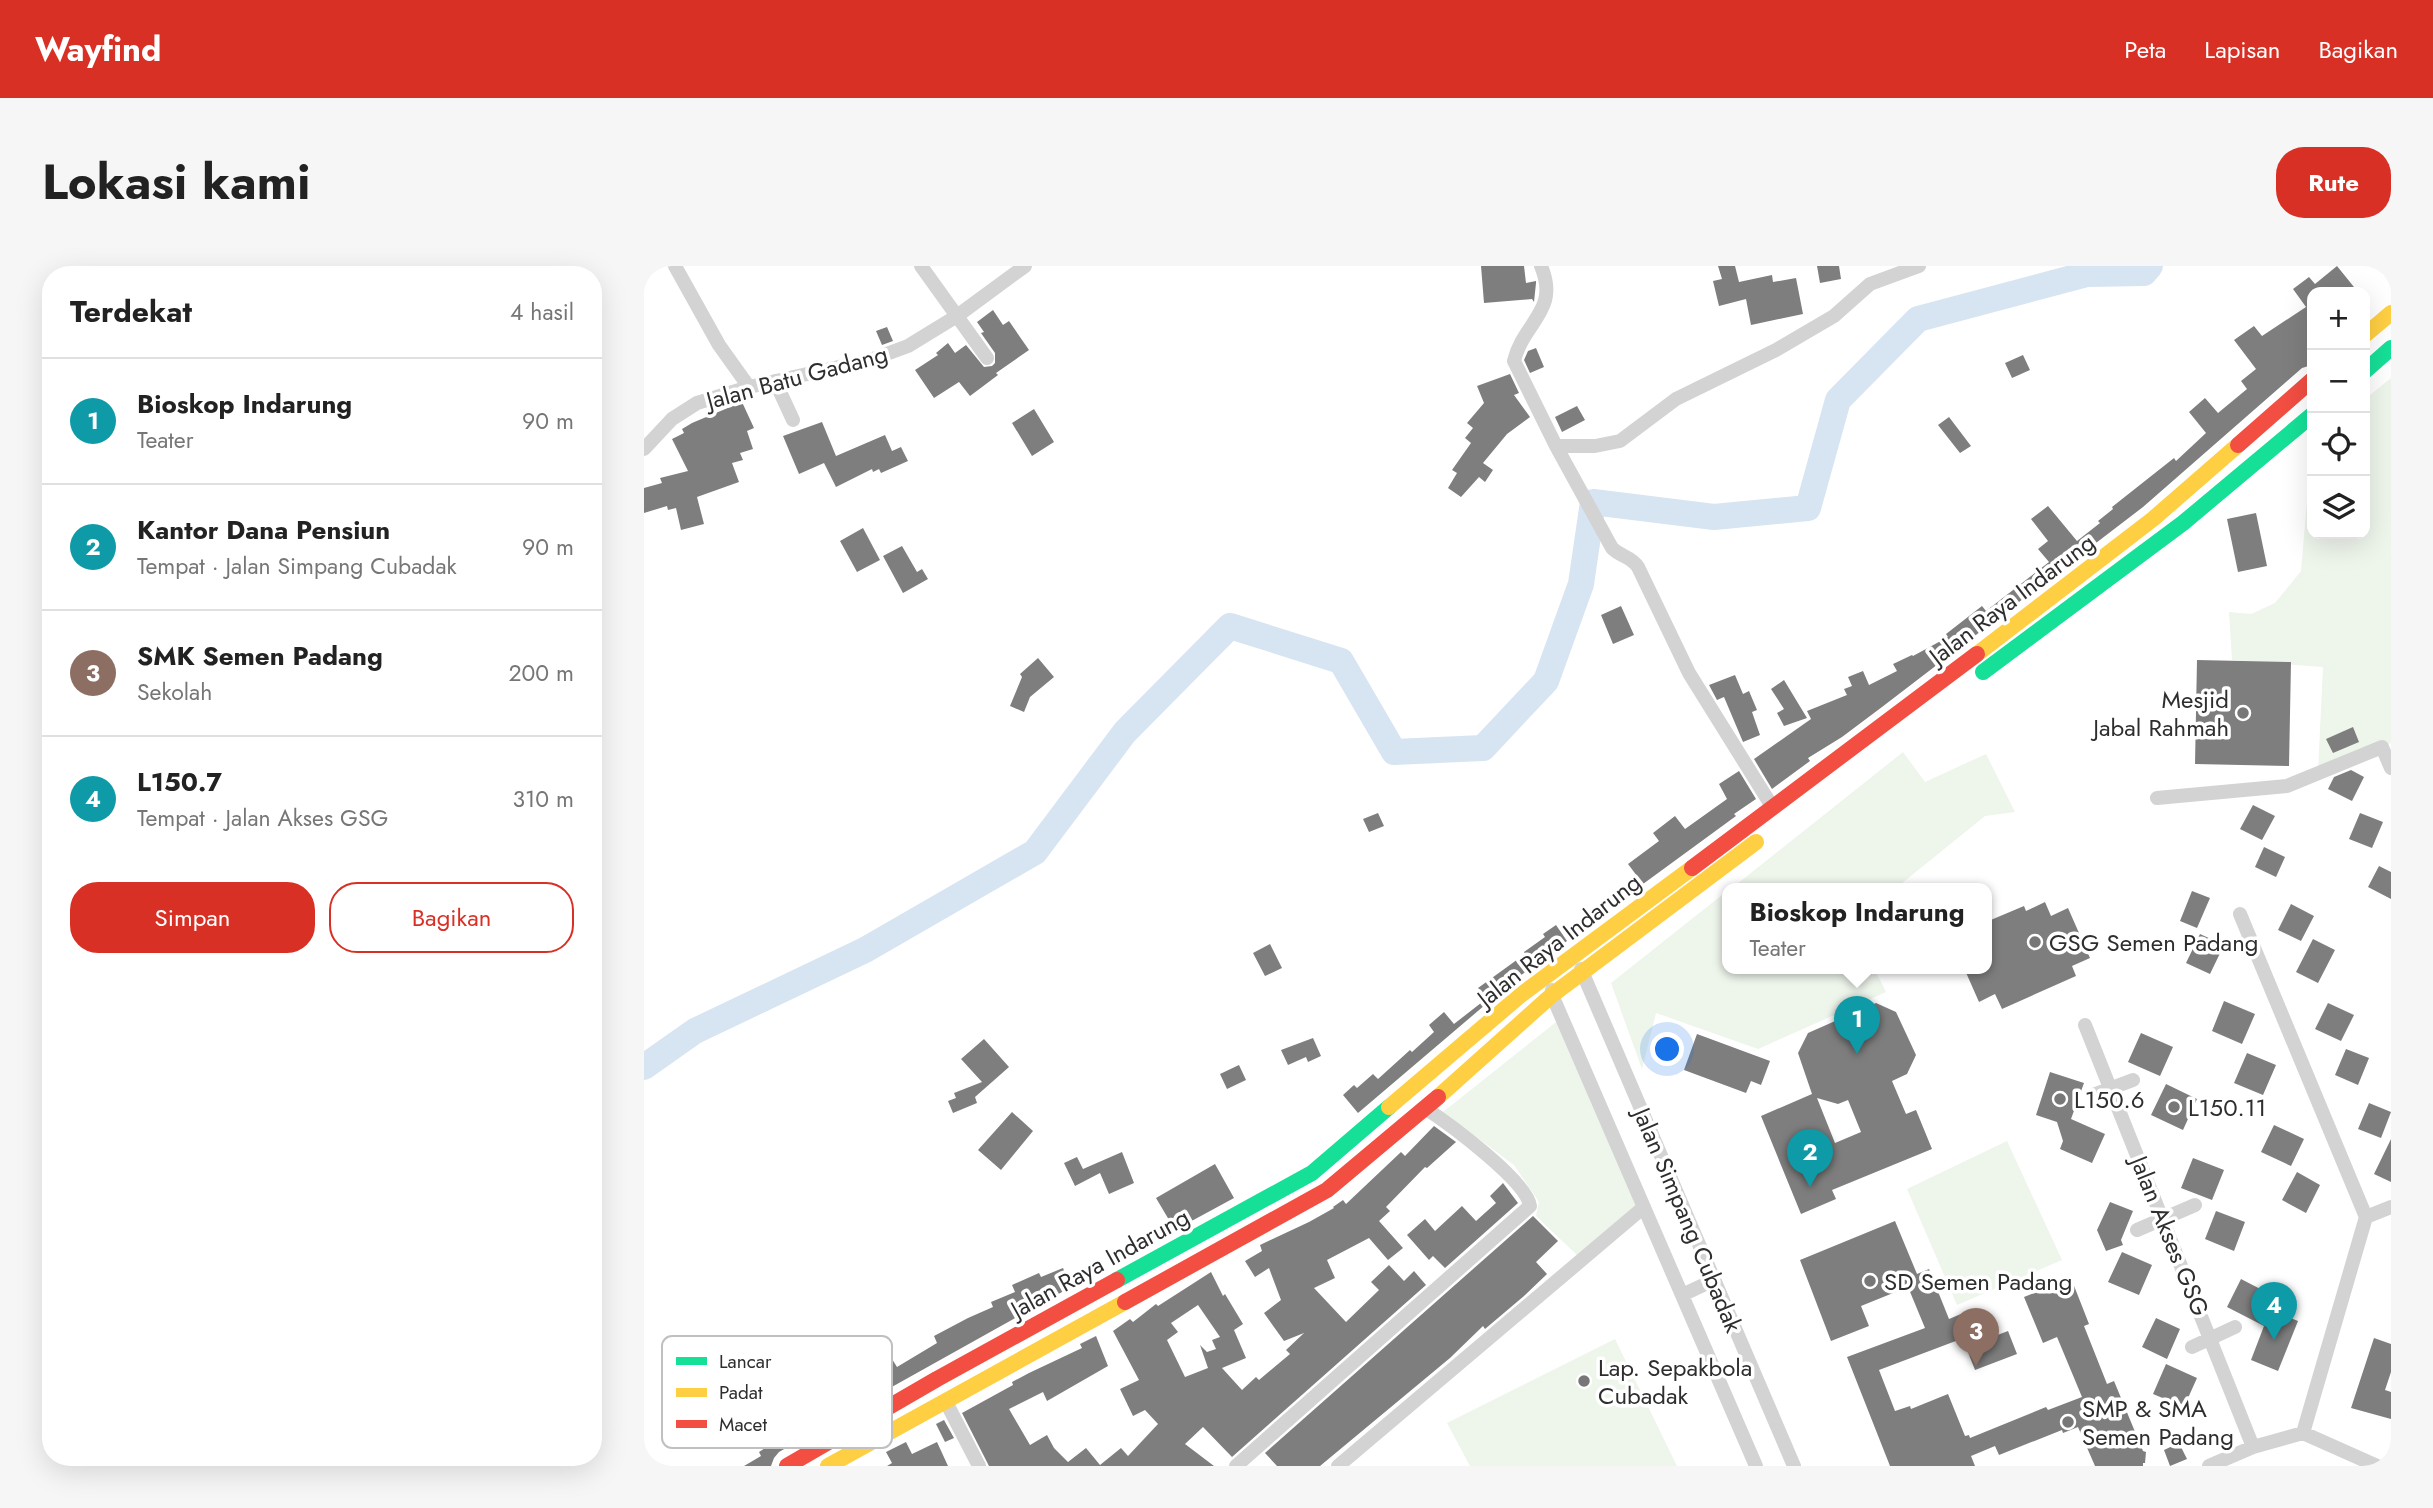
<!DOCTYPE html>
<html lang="id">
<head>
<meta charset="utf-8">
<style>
  :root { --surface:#fff; --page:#f6f6f6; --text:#222; --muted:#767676; --line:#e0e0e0; --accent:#d93025 }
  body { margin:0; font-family:Jost,sans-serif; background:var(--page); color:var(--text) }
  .controls { position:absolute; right:21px; top:21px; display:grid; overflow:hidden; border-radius:14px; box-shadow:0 7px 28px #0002 }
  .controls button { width:63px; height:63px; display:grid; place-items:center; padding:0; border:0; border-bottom:2px solid var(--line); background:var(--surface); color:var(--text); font:35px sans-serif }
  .you { position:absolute; left:1024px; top:784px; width:24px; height:24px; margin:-18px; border:5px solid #fff; border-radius:50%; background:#1a73e8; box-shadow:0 0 0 10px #1a73e833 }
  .badge { display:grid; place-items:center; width:46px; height:46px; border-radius:50%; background:var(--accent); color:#fff; font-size:23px; font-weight:700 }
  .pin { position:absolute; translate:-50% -58px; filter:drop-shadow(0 2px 4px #0008) }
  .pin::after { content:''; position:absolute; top:37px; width:24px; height:21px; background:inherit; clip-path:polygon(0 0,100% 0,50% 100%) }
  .popup { position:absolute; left:1078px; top:617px; width:270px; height:91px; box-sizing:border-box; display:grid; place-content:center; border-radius:14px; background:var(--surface); filter:drop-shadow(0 2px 5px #0005); font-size:23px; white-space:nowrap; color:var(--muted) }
  .popup b { font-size:26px; color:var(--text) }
  .popup::after { content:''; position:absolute; left:50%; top:100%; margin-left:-14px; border:14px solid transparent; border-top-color:var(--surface) }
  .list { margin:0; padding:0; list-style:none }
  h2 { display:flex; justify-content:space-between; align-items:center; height:91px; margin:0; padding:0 28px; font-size:30px }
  h2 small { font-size:23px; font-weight:400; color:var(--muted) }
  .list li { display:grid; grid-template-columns:46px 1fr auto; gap:21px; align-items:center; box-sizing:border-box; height:126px; padding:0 28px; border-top:2px solid var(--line) }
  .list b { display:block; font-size:26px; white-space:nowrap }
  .list p { margin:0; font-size:23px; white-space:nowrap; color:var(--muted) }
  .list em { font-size:23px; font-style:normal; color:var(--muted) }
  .actions { display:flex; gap:14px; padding:21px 28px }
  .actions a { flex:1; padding:16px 0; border:2px solid var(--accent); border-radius:28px; text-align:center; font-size:24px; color:var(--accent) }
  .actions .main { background:var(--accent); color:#fff }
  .icon { flex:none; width:38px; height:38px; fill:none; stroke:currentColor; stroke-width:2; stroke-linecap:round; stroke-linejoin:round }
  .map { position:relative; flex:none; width:1747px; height:1200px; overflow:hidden; border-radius:28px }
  header { display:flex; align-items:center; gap:42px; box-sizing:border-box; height:98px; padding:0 35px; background:var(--accent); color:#fff }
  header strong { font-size:33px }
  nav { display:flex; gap:38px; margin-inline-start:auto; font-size:24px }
  .intro { display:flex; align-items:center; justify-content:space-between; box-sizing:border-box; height:168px; padding:0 42px }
  h1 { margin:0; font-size:49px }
  .button { padding:18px 32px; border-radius:28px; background:var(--accent); color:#fff; font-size:24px; font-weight:700 }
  main { display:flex; gap:42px; padding:0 42px }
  aside { flex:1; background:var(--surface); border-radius:28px; box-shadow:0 7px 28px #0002 }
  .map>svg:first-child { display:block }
  .green { fill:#eef5eb }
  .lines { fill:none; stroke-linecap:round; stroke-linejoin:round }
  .river { stroke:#d7e4f2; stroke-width:26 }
  .building { fill:#7e7e7e; fill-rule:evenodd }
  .street { stroke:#d3d3d3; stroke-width:14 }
  .fast { stroke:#16e098; stroke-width:16 }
  .slow { stroke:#ffcf43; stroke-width:16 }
  .jam { stroke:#f24e42; stroke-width:16 }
  .poi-dot { fill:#777; stroke:#fff; stroke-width:2.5 }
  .labels { text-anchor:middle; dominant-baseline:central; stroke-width:7; stroke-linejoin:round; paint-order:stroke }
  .street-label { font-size:24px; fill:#2e2e2e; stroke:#fff }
  .poi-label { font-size:24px; fill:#2e2e2e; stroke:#fff; text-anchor:start }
  .key { fill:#fff; stroke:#c0c0c0; stroke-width:2 }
  .key-label { font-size:19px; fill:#2e2e2e }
</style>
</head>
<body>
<header>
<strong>Wayfind</strong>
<nav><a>Peta</a><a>Lapisan</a><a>Bagikan</a></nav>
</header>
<div class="intro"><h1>Lokasi kami</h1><a class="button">Rute</a></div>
<main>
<aside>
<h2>Terdekat<small>4 hasil</small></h2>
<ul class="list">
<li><span class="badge" style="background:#0f9aa8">1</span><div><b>Bioskop Indarung</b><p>Teater</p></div><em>90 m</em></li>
<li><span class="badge" style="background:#0f9aa8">2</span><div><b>Kantor Dana Pensiun</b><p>Tempat · Jalan Simpang Cubadak</p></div><em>90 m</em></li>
<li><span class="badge" style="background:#8d6e63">3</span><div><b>SMK Semen Padang</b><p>Sekolah</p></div><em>200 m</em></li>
<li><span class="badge" style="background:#0f9aa8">4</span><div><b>L150.7</b><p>Tempat · Jalan Akses GSG</p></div><em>310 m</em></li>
</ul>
<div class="actions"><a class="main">Simpan</a><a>Bagikan</a></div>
</aside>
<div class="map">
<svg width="1747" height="1200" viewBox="0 0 1747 1200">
  <rect width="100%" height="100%" fill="#fff"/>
  <path class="green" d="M1747,112V477L1674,506L1679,401L1588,394L1585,346L1607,348L1631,337L1657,305L1668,176V268H1721V133Z
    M1259,486L1281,516L1342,488L1371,546L1341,550L1252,622H1088Z
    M1083,625L1084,702H1230L1242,726L1114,783L1012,747L998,803L967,717Z
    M921,749L999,934L933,989L892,950L895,936L870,899L799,846Z
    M1363,875L1418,994L1313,1039L1263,923Z
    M971,1073L1033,1200H826L803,1157Z"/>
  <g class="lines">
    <path class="river" d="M0,801L51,765L221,684L391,586L481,466L586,360L697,395L750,486L839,482L902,415L937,318L949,236L1070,251L1164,242L1194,134L1274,53L1443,8L1500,7L1506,0"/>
  </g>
  <path class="building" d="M837,0H880L882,17L892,15V17L890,36L888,33L840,37Z
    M1074,0H1091L1095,16L1128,9L1129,16L1152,12L1159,48L1107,59L1102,33L1075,40L1069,15L1078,13Z
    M1173,0H1195L1197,13L1176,17Z
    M1693,0L1714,26H1668V99L1658,102L1499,241L1238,441L1198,471L1164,492L1166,495L1128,523L1110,493L1167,453L1163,445L1203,429L1200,423L1208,420L1204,411L1219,405L1225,419L1253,405L1249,398L1268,389L1269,390L1304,371L1302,368L1338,340L1342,345L1405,296L1394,283L1404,275L1387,253L1404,240L1433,275L1456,257L1454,255L1469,243L1468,241L1530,192L1532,195L1562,167L1545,146L1561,132L1574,147L1603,123L1597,115L1612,103L1590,74L1610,60L1618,70L1662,41L1649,23L1665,11L1671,18Z
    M349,44L359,59L365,55L385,84L352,107L354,109L326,130L315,116L290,132L271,104L294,89L292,87L304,77L311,87L322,79L340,101L348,100L351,97V87L337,67L340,66L333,56Z
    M243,61L249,75L238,79L232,65Z
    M892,82L900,101L886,107L880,94L884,85Z
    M1379,89L1386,104L1368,112L1361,97Z
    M866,108L875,127L870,129L886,151L863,168L839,197L849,204L841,216L835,211L817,231L804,222L813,207L808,204L827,177L821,172L829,162L823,157L840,137L833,120Z
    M98,136L110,162L103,165L109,183L96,187L99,194L88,197L95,216L53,231L60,258L37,264L32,242L24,244L23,240L0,247V222L18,217L16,212L44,205L28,173L40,167L38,163L48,157Z
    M933,140L941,154L918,166L911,151Z
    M390,143L410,176L388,190L368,157Z
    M1305,151L1327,180L1316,187L1294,159Z
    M178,156L192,190L241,169L248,185L257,181L264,195L237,207L235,203L229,206L228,203L192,221L180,197L155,208L139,170Z
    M1612,247L1623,300L1594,306L1583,253Z
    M219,262L236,294L213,306L196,275Z
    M258,280L273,306L278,303L284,313L259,327L239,290Z
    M977,340L990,369L969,378L957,349Z
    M394,392L410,411L386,431L380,446L366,440L378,411L376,408Z
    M1553,394L1647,396L1645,500L1551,498Z
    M1091,409L1099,428L1105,425L1113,444L1108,446L1116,469L1099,476L1080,431L1073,434L1065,419Z
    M1140,414L1163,452L1140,460L1133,447L1140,443L1127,423Z
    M1709,461L1715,476L1689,487L1682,473Z
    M1707,504L1720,511L1708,535L1684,523L1690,511Z
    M1095,505L1112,533L1090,548L1092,550L999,618L984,598L1015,575L1009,567L1031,550L1041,563L1083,533L1075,518Z
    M1609,539L1631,550L1618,574L1596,563Z
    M734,547L740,560L725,566L719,553Z
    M1716,547L1739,556L1728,582L1705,573Z
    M1620,581L1641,591L1632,611L1611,601Z
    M1735,600L1747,606V633L1724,621Z
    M1548,625L1566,632L1553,662L1536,655Z
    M1401,636L1407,650L1424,642L1446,692L1428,700L1432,710L1358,743L1351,728L1335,736L1320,702H1342V656L1380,640L1382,645Z
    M1647,638L1670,650L1657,675L1634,664Z
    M912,659L923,675L868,716L714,847L699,829L710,819L713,822L729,808L734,813L766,784L768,786L790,766L785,759L800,746L810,758L842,733L834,722L881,688L880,686L901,671L899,668Z
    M1556,668L1580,679L1566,708L1542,697Z
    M1669,673L1691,684L1674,717L1652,706Z
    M626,678L638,702L621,710L609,687Z
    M1580,735L1611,748L1598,778L1568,765Z
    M1232,737L1252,746L1272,789L1263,808L1248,815L1262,848L1272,844L1288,883L1188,924L1192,933L1157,948L1117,850L1168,828L1154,787L1164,767ZM1173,832L1194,838L1204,834L1217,866L1191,877Z
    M1684,737L1710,749L1697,775L1671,763Z
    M1497,767L1529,781L1516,810L1484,796Z
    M1053,768L1126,795L1117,819L1107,815L1102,827L1040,804Z
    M669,772L677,790L664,796L662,791L644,799L637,784Z
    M340,773L365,801L331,831L333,837L309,847L304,835L312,832L310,827L338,816L317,793Z
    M1702,783L1725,792L1714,819L1691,809Z
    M1603,787L1632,799L1619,829L1590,817Z
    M595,799L602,814L583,823L576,808Z
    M1406,806L1440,817L1427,853L1461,868L1448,897L1416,883L1419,875L1413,856L1392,849Z
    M1522,818L1553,833L1539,864L1507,849Z
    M1725,837L1747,846L1737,872L1714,863Z
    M368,846L389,865L357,904L334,884Z
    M1630,859L1660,873L1647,900L1617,886Z
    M790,860L812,876L783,902L781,901L742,941L746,945L735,955L759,982L744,994L725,972L683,994L691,1012L670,1022L702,1056L735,1024L727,1016L745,999L760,1015L770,1005L782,1019L588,1191L559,1161L541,1178L570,1200H345L318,1147L369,1119L368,1116L385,1107L438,1082L436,1078L452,1070L464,1100L403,1135L399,1126L365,1143L386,1179L403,1169L410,1182L424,1196L442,1182L456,1199L477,1182L484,1190L514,1158L501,1144L489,1150L476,1123L495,1114L469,1065L486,1053L489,1056L512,1038L514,1040L567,1006L579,1030L581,1028L599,1058L590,1064L602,1092L578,1102L598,1124L612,1111L615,1114L646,1088L642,1084L660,1067L640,1075L620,1047L637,1034L625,1002L611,1011L601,995L618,985L616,979L665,956L690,942L689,941L699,934L702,938L757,886L761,890ZM554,1039L576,1071L568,1074L572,1083L563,1086L556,1079L564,1102L541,1111L523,1074L534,1066L527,1057Z
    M1747,873V916L1730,908Z
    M478,886L490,917L465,928L456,907L431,920L420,897L433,891L439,903Z
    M1549,892L1580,904L1568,934L1537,922Z
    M571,898L590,932L531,964L512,932Z
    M1653,906L1676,919L1662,947L1638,934Z
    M859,917L874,937L801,1002L789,990L785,994L763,969L781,953L791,965L818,940L832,955L852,937L846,930Z
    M1466,936L1489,945L1477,974L1479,979L1462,985L1453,964Z
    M1572,945L1601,956L1590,985L1561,973Z
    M889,950L914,975L892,996L903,1008L880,1030L841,1063L839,1060L806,1092L676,1200H633L621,1187Z
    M1251,955L1273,1008L1285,1003L1305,1053L1317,1048L1325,1070L1235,1104L1251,1145L1266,1140L1267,1143L1304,1128L1321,1170L1325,1169L1326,1172L1402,1141L1404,1144L1438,1131L1413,1071L1399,1077L1380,1031L1427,1012L1445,1058L1440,1060L1463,1118L1470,1115L1499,1185L1502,1186L1501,1197H1499V1200H1451L1434,1161L1419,1167L1418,1164L1355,1189L1351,1180L1327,1190L1331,1200H1246L1203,1091L1281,1062L1264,1021L1217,1040L1225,1060L1187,1075L1156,994Z
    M1478,986L1508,999L1495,1029L1464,1016Z
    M419,1002L427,1021L246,1122L243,1118L204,1145L200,1138L177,1151L182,1159L135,1186L130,1192L127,1200H100L117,1190L115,1186L136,1172L128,1158L145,1148L147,1153L170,1139L162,1126L167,1123L157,1105L172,1096L177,1106L235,1072L253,1101L293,1077L290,1070L324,1052L349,1041L347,1036L371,1026L368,1019L395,1007L397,1011Z
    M1597,1013L1626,1028L1619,1041L1654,1055L1634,1105L1607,1094L1620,1060L1583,1041Z
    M1512,1052L1536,1063L1523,1093L1498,1081Z
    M1364,1065L1373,1088L1331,1104L1322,1081Z
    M1730,1072L1747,1078V1106L1741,1124L1747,1126V1153L1707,1142Z
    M1522,1098L1553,1112L1540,1141L1509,1128Z
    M300,1154L310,1172L301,1176L292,1158Z
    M262,1176L268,1188L293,1176L304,1200H243L248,1197L242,1186Z
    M1535,1177L1543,1193L1526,1200L1520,1184Z"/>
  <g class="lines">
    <path class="street" d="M31,0L75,79L105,121
      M277,0L343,92
      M897,0C916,45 880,55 870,95L912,180
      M131,115L149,154
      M0,183L28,153L53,137L105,121L226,94L264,80L313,50L381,0
      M1513,532L1643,520L1738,481L1747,502
      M1129,542L1045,407L994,301C987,290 977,291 968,282L912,180H951L976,175L1032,133L1132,84L1190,50L1226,18L1275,0
      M1596,648L1722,951L1659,1167
      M937,703L1150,1200
      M908,724V729L1112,1200
      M1441,759L1609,1181
      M1449,829L1489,814
      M1722,951L1747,941
      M1493,964L1551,939
      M1038,1029L1070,1014
      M1548,1081L1591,1061
      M302,1136L335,1200
      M1659,1167L1733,1200
      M592,1200L886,940C883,915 804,857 781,842
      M694,1200L1000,941
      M1565,1200L1609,1181L1659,1167"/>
    <path class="fast" d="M1721,105L1747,82
      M1339,406L1539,257L1668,149
      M473,1014L668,907L745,841"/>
    <path class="slow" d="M1721,69L1747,47
      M1333,388L1509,253L1594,179
      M794,831L908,729L1112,576
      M745,841L878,728L1048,602
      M184,1200L481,1036"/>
    <path class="jam" d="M1594,179L1668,114
      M1048,602L1333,388
      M481,1036L683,924L794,831
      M143,1200L293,1113L473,1014"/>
  </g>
  <g class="poi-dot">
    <circle cx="1599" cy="447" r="7"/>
    <circle cx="1391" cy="676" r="7"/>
    <circle cx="1416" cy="833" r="7"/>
    <circle cx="1530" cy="841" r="7"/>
    <circle cx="1226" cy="1015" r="7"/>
    <circle cx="940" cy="1115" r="7"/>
    <circle cx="1424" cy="1156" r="7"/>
  </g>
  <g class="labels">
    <g class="street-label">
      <text transform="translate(153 111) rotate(-15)">Jalan Batu Gadang</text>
      <text transform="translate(1368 333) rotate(-37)">Jalan Raya Indarung</text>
      <text transform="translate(915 674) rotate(-38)">Jalan Raya Indarung</text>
      <text transform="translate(1044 954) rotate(67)">Jalan Simpang Cubadak</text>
      <text transform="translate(1526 970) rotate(68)">Jalan Akses GSG</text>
      <text transform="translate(456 997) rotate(-29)">Jalan Raya Indarung</text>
    </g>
    <g class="poi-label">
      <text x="1585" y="433" text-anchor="end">Mesjid<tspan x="1585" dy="28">Jabal Rahmah</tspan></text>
      <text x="1405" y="676">GSG Semen Padang</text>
      <text x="1430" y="833">L150.6</text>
      <text x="1544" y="841">L150.11</text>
      <text x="1240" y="1015">SD Semen Padang</text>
      <text x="954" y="1101">Lap. Sepakbola<tspan x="954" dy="28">Cubadak</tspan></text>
      <text x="1438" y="1142">SMP &amp; SMA<tspan x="1438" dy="28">Semen Padang</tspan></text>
    </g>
  </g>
  <rect x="18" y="1070" width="230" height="112" rx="10" class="key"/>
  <rect x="32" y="1091" width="31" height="8" fill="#16e098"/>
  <rect x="32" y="1122" width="31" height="9" fill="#ffcf43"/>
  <rect x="32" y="1154" width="31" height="8" fill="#f24e42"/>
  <g class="key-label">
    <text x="75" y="1102">Lancar</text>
    <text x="75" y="1133">Padat</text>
    <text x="75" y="1165">Macet</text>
  </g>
</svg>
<div class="controls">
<button>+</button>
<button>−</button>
<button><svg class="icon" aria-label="locate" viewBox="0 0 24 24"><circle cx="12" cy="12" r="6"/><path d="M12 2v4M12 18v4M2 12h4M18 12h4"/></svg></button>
<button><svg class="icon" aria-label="layers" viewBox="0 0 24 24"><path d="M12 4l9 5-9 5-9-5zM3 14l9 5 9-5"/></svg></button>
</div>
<div class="you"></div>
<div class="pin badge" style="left:1213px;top:788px;background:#0f9aa8">1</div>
<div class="popup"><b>Bioskop Indarung</b>Teater</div>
<div class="pin badge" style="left:1166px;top:921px;background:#0f9aa8">2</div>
<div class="pin badge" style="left:1332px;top:1100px;background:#8d6e63">3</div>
<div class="pin badge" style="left:1630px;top:1074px;background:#0f9aa8">4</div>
</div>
</main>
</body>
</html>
